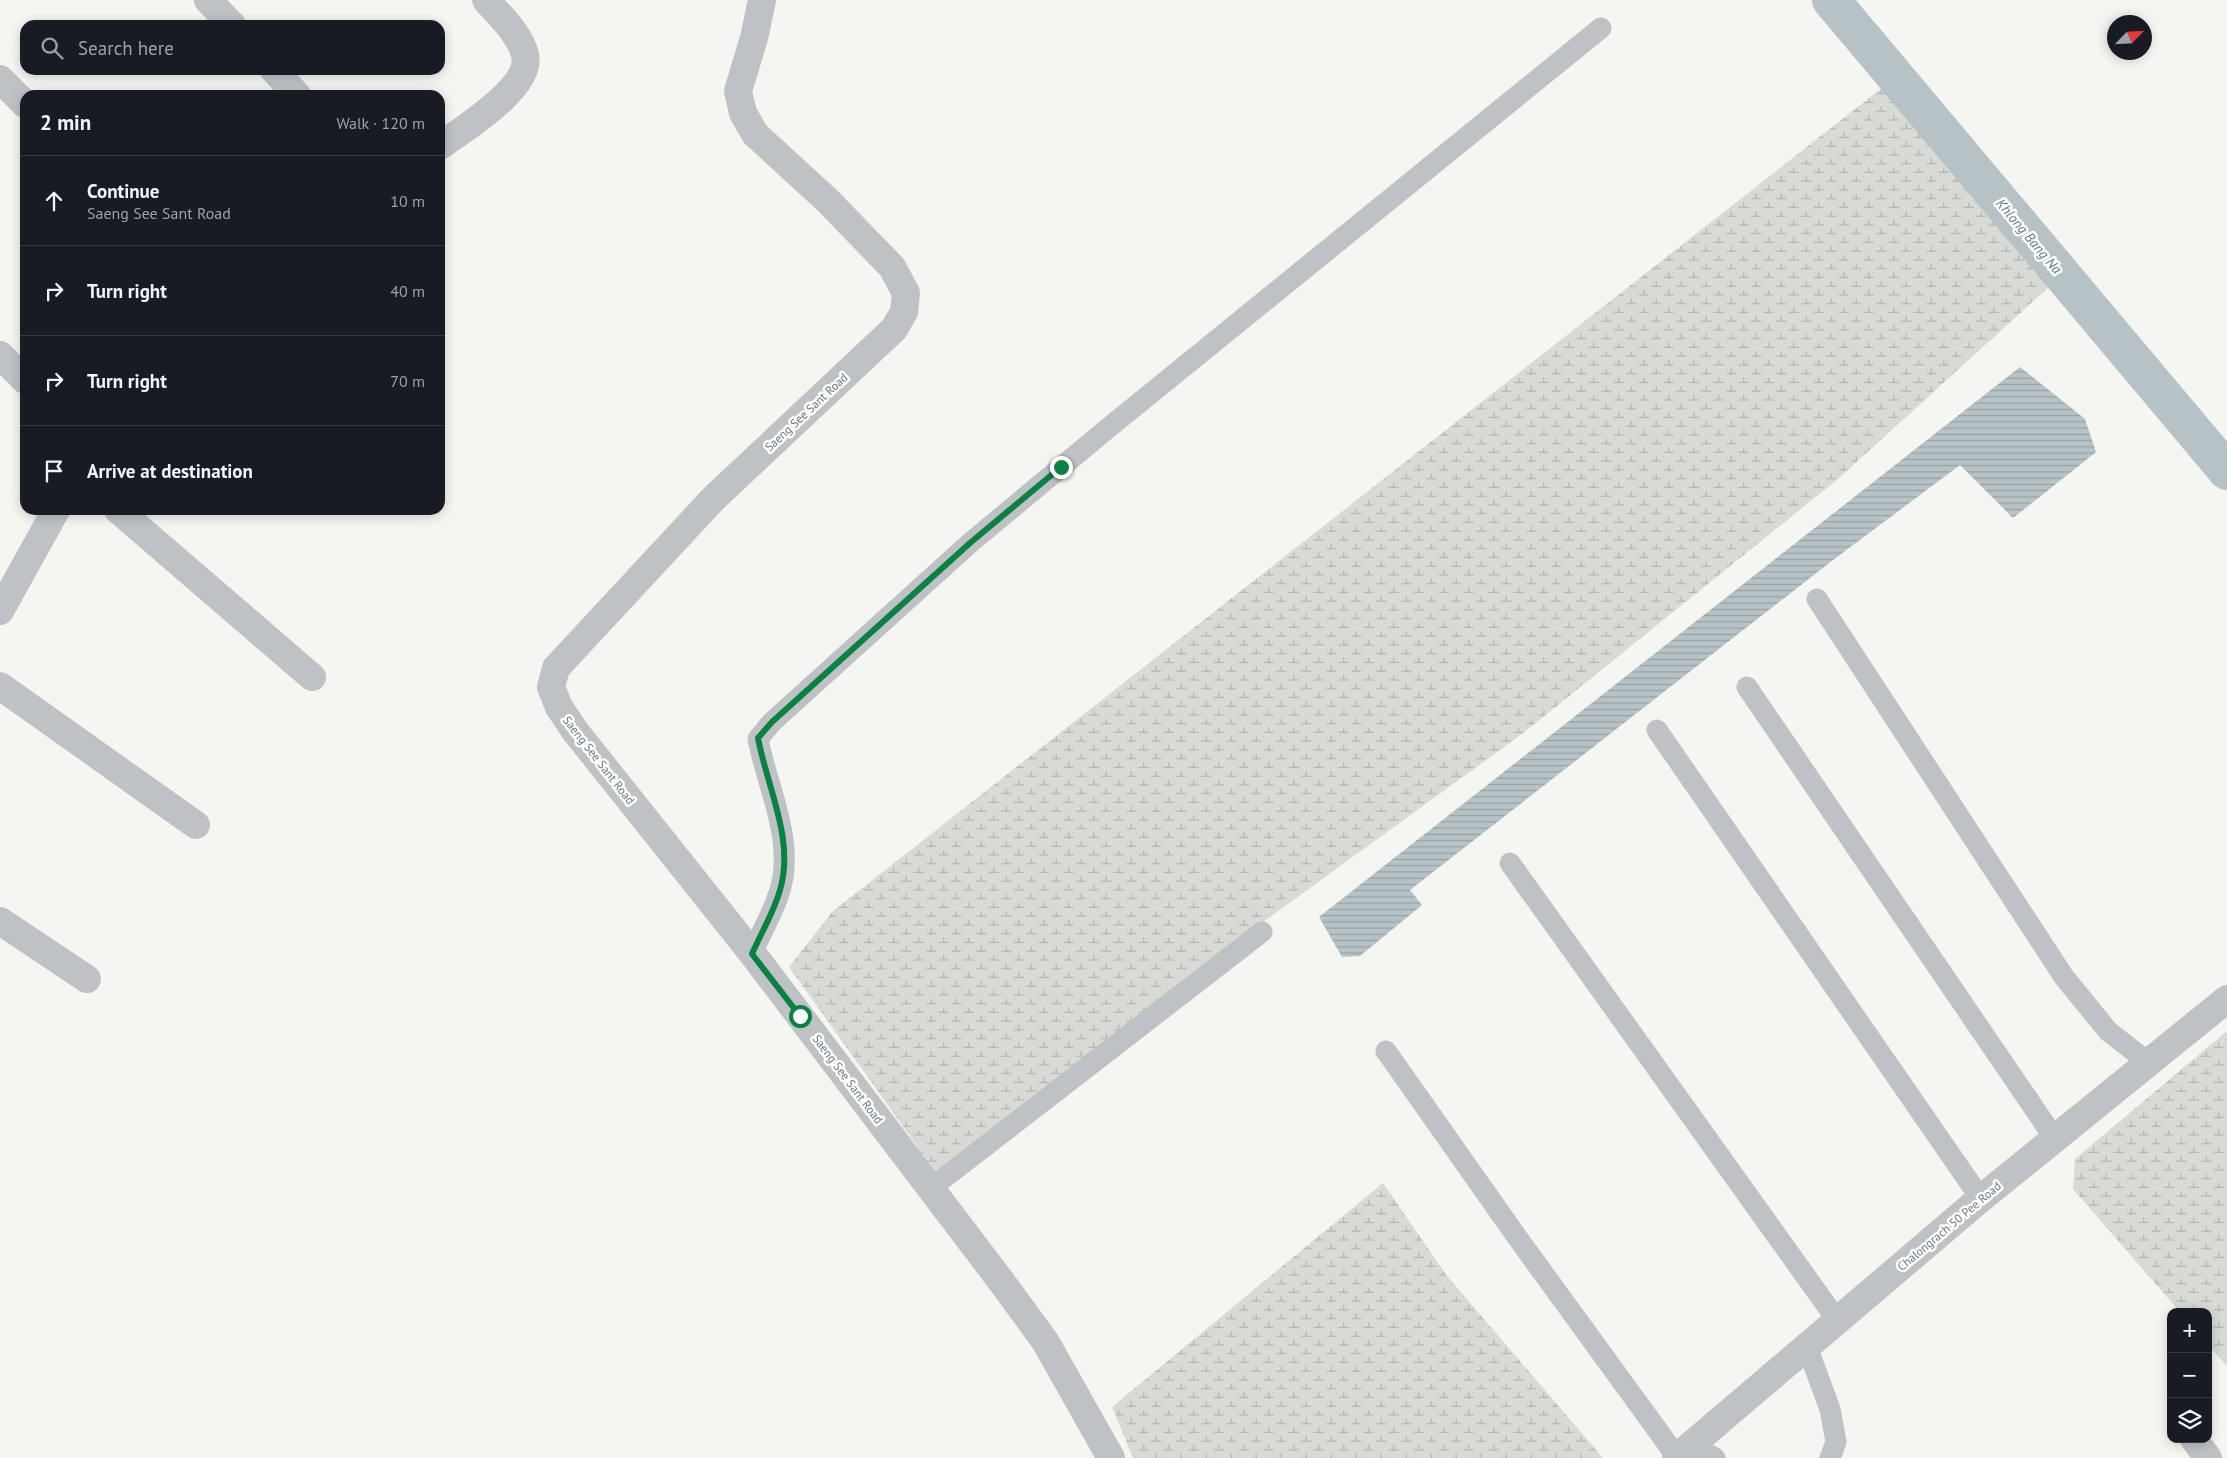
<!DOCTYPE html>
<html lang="en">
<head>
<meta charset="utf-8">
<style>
  :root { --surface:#171b24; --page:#20242c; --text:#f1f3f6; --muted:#9ea1a6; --line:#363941 }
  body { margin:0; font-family:"PT Sans",sans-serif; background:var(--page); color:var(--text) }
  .controls { position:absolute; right:15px; bottom:15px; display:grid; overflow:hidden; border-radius:10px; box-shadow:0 2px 12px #0003 }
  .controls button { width:45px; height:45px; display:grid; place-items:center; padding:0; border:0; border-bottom:1px solid var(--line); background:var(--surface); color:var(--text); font:25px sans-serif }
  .compass { position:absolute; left:2107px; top:15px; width:45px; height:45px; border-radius:50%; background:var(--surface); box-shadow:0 2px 12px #0003; rotate:65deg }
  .stop { position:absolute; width:15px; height:15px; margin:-11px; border:4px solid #0b8043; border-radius:50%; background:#fff }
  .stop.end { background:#0b8043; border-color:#fff; box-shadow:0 1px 5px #0008 }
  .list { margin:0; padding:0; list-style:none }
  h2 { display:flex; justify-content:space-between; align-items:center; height:65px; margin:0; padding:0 20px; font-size:21px }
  h2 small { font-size:16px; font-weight:400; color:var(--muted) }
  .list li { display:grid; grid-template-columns:32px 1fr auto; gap:15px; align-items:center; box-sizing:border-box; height:90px; padding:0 20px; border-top:1px solid var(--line) }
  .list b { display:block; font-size:19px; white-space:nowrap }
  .list p { margin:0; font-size:16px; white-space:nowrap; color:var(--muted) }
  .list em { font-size:16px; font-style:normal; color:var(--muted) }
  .icon { flex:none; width:28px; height:28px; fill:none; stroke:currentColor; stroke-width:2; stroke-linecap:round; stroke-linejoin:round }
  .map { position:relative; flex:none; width:2227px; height:1458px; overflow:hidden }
  .search { position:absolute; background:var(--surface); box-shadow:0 2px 12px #0003; left:20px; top:20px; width:425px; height:55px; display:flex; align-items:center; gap:12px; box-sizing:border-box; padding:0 18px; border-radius:15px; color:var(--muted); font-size:19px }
  .panel { position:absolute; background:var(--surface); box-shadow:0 2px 12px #0003; left:20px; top:90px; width:425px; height:425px; border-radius:15px }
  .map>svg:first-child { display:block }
  .wetland { fill:url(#wetland-marsh) }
  .water { fill:url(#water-rules) }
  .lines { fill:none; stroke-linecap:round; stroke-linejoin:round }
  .canal { stroke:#b6c2c5; stroke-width:38 }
  .lane { stroke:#bec2c5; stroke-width:21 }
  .street { stroke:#bec2c5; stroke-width:28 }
  .route { stroke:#0b8043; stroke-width:6 }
  .labels { text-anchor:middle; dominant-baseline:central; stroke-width:5; stroke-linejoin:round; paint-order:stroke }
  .street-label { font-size:12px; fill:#677680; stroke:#fff }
  .water-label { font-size:14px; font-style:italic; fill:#63777d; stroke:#fff }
</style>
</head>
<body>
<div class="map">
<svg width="2227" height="1458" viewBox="0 0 2227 1458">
  <defs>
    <pattern id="wetland-marsh" width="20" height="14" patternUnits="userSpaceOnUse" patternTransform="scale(1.25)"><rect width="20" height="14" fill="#d7dbd3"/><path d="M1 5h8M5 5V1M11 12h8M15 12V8" fill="none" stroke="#b2b6b0"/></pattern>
    <pattern id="water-rules" width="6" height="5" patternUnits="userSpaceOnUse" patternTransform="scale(1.25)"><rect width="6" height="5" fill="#b6c2c5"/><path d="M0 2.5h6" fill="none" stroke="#98a2a5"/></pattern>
  </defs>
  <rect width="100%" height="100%" fill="#f5f5f2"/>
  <path class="wetland" d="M1887,84L2052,284L1838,479L1522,734L1222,952L937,1174L789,967L833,911Z
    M2227,1031V1366L2208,1345V1312H2180L2073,1189L2075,1159Z
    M1383,1183L1447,1276L1603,1458H1133L1112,1407Z"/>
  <path class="water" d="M2020,367L2085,419L2096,452L2013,518L1960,465L1833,560L1410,890L1422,905L1360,956L1342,957L1319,917Z"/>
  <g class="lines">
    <path class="canal" d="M1831,0L2227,471"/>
    <path class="lane" d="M1817,599L2064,977L2108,1031L2149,1063
      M1747,687L2055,1139
      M1657,730L1981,1199
      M1510,863L1837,1320
      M752,953C761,933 774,911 780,890C795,840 767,787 758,739L772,722L970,543L1107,429L1601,28
      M1386,1051L1517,1237L1677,1457
      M931,1188L1262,932
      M1807,1347L1830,1409L1836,1442L1830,1458
      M1691,1445L1715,1458"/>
    <path class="street" d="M208,0L232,25
      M762,0L754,38L738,91L743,113L755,134L827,200L892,267L906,293L904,312L894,329L713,499L556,668L551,687L559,707L575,731L752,953L1001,1281L1045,1341L1111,1458
      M274,70L297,95
      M0,79L25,104
      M440,146C462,130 533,87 525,55C520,34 500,16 486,0
      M0,355L25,380
      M118,510L312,677
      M0,611L56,510
      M0,686L196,825
      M0,921L87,979
      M2194,1439L2208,1458
      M1676,1458L1973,1205L2227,999"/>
  </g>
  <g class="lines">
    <path class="route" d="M800,1016L752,954C761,933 774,912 780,890C795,840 767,787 758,738L772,722L970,543L1061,467"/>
  </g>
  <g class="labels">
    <g class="street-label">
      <text transform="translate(806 412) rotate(-43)">Saeng See Sant Road</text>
      <text transform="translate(599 760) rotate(52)">Saeng See Sant Road</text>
      <text transform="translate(848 1079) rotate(53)">Saeng See Sant Road</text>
      <text transform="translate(1949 1226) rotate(-40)">Chalongrach 50 Pee Road</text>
    </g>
    <g class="water-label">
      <text transform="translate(2029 236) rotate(50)">Khlong Bang Na</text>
    </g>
  </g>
</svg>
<div class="controls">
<button>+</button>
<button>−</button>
<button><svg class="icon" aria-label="layers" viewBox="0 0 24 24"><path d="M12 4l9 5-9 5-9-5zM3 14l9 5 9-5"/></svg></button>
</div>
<svg class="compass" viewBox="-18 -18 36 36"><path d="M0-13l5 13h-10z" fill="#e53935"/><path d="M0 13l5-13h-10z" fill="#9ea1a6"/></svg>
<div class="stop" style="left:800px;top:1016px"></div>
<div class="stop end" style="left:1061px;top:467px"></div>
<div class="search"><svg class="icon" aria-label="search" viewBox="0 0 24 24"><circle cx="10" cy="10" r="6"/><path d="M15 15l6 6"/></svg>Search here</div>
<section class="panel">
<h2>2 min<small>Walk · 120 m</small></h2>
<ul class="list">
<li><svg class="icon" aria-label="ahead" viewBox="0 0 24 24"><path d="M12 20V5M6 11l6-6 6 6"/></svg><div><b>Continue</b><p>Saeng See Sant Road</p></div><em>10 m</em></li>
<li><svg class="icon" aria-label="right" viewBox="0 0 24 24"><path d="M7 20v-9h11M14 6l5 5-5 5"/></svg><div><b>Turn right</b></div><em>40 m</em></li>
<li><svg class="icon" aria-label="right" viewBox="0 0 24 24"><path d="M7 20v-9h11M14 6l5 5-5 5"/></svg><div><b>Turn right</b></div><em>70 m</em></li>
<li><svg class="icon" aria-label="arrive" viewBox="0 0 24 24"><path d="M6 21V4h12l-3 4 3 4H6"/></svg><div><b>Arrive at destination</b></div></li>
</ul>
</section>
</div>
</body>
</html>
